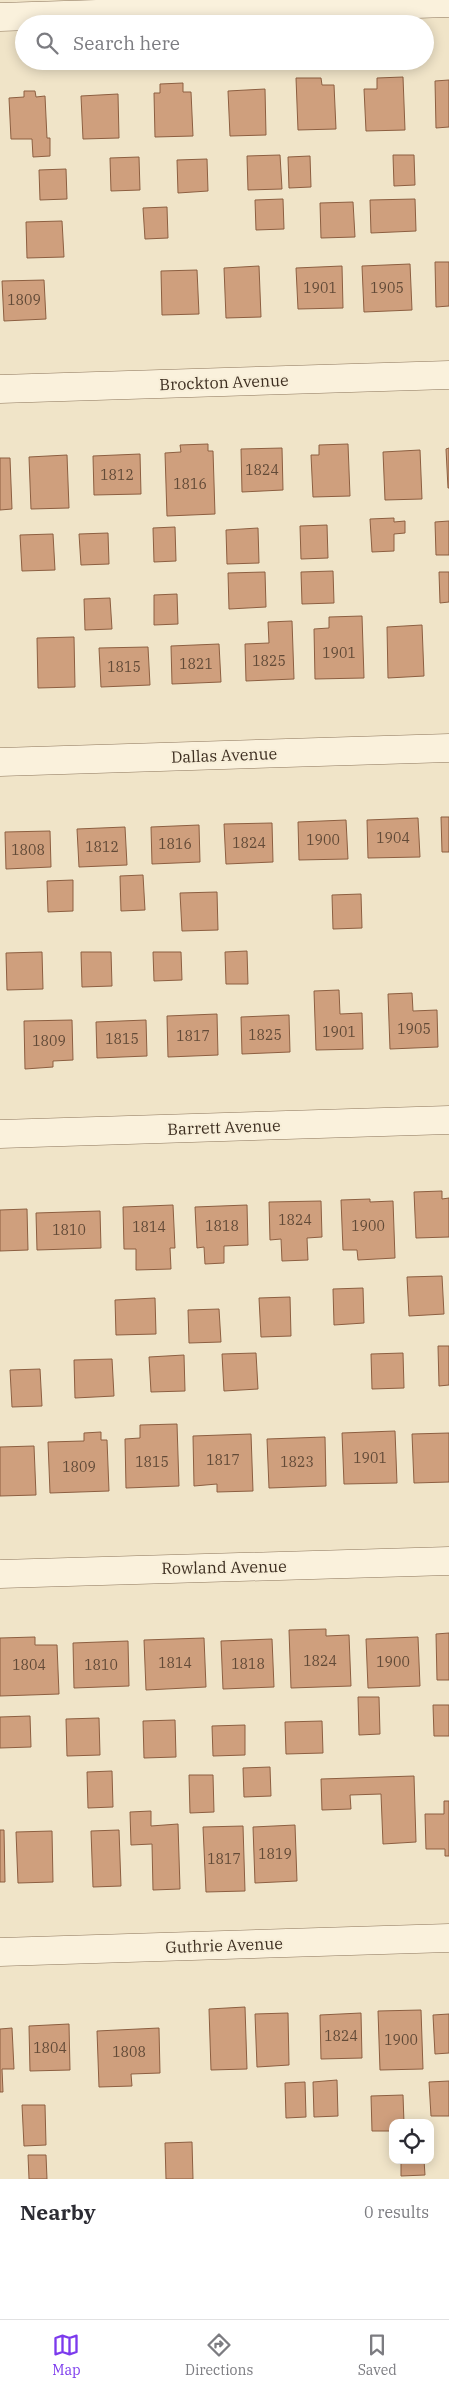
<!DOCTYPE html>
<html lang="en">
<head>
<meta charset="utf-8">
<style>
  :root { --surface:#fff; --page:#f7f7f7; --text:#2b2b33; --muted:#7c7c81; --line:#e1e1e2; --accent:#7c3aed }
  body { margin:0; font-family:"IBM Plex Serif",serif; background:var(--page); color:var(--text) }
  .controls { position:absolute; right:15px; bottom:15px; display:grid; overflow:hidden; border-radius:10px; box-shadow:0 2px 12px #0003 }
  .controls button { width:45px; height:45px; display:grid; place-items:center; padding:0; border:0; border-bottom:1px solid var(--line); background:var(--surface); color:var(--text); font:25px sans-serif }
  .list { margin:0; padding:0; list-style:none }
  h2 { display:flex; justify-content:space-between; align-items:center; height:65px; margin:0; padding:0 20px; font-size:21px }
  h2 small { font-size:16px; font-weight:400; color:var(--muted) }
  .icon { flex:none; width:28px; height:28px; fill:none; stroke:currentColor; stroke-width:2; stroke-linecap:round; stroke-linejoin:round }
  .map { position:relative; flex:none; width:449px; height:2179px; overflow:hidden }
  .search { position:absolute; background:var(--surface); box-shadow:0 2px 12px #0003; left:15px; right:15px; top:15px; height:55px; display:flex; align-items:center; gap:12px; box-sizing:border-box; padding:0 18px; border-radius:28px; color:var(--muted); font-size:19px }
  .sheet { height:140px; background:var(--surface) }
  nav { display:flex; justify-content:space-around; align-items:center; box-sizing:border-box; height:70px; border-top:1px solid var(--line); background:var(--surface); font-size:14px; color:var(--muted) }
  nav a { display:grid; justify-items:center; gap:2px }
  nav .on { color:var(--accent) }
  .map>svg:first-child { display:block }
  .building { fill:#cf9f7d; stroke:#8d5f41 }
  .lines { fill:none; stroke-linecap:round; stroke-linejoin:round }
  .minor-casing { stroke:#8d765c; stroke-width:29 }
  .minor { stroke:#faf1dc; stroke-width:28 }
  .labels { text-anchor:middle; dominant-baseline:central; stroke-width:4; stroke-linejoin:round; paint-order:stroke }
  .number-label { font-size:14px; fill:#624a37 }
  .street-label { font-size:16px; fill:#3d2e20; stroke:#f7eed8 }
</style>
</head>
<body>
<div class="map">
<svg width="449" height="2179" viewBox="0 0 449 2179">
  <rect width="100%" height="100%" fill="#f0e4c8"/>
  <path class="building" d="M403,77L405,130L366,131L364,89H377V78Z
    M296,78H321L322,85H334L336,129L298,130Z
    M449,80V127L436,128L435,81Z
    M183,83V92H191L193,136L155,137L154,93H160V84Z
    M265,89L266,135L230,136L228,91Z
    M24,91H35L36,97L45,96L47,138H50V156L33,157L32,139H11L9,98L24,97Z
    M118,94L119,138L83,139L81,96Z
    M280,155L282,189L248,190L247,156Z
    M393,155H414L415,185L394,186Z
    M310,156L311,187L289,188L288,157Z
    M139,157L140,190L111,191L110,158Z
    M207,159L208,191L178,193L177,160Z
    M66,169L67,199L40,200L39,170Z
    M283,199L284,229L256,230L255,200Z
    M415,199L416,231L371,233L370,200Z
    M353,202L355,237L321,238L320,203Z
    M167,207L168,238L145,239L143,208Z
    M62,221L64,257L27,258L26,222Z
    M435,262H449V306L436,307Z
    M410,264L412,310L364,312L362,266Z
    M259,266L261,317L226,318L224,268Z
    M342,266L343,308L298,309L296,268Z
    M197,270L199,314L162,315L161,271Z
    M44,280L46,319L4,321L2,281Z
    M208,444V451H213L215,514L167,516L165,453L181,452L180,445Z
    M348,444L350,496L313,497L311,455H319V445Z
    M282,448L283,490L242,492L241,449Z
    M449,448V488H448L446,449Z
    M420,450L422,499L385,500L383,452Z
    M140,454L141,494L94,495L93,456Z
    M67,455L69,508L31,509L29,457Z
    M0,458H10L12,509L0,510Z
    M394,518V522L405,521V533L394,534V551L372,552L370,519Z
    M449,521V555H436L435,522Z
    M327,525L328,558L301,559L300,526Z
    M175,527L176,561L154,562L153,528Z
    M258,528L259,563L227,564L226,530Z
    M108,533L109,564L81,565L79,534Z
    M53,534L55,570L22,571L20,535Z
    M333,571L334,603L302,604L301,572Z
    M265,572L266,607L229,609L228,573Z
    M439,572H449V602L440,603Z
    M177,594L178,624L154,625V595Z
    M110,598L112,629L85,630L84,599Z
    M362,616L364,678L315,679L314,629L329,628V617Z
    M292,621L294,679L246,681L245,644L269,643L268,622Z
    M422,625L424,676L388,678L387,627Z
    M74,637L75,687L38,688L37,638Z
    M219,644L221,682L172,684L171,646Z
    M148,647L150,685L101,687L99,648Z
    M441,817H449V852H442Z
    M418,818L420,857L368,858L367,820Z
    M346,820L348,859L299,860L298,822Z
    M272,823L273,862L226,864L224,824Z
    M199,825L200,862L152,864L151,827Z
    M125,827L127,865L79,867L77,829Z
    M50,831L51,867L6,869L5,832Z
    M143,875L145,910L121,911L120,876Z
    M73,880V911L48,912L47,881Z
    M217,892L218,930L182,931L180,893Z
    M361,894L362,928L333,929L332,895Z
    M247,951L248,984H226L225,952Z
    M42,952L43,989L7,990L6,953Z
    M81,952H111L112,986L82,987Z
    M153,952H181L182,980L154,981Z
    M339,990L340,1014L362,1013L363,1049L316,1050L314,991Z
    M412,993L413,1011L437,1010L438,1047L390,1049L388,994Z
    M217,1014L218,1055L168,1057L167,1016Z
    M289,1015L290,1052L242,1054L241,1017Z
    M72,1020L73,1060L53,1061V1067L25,1069L24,1021Z
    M146,1020L147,1056L97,1058L96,1022Z
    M442,1191V1199L449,1198V1237L416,1238L414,1192Z
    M370,1199V1202L393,1201L395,1258L358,1260L357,1250H343L341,1200Z
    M321,1201L322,1237L307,1238L308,1260L282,1261L281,1239L270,1240L269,1202Z
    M173,1205L175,1248H170L171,1269L136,1270V1249H124L123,1207Z
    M247,1205L248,1245L224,1246V1263L205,1264L204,1247L197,1248L195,1207Z
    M27,1209L28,1250L0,1251V1210Z
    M100,1211L101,1248L37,1250L36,1213Z
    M442,1276L444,1314L409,1316L407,1277Z
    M363,1288L364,1323L334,1325L333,1289Z
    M290,1297L291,1336L261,1337L259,1298Z
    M155,1298L156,1334L116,1335L115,1300Z
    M219,1309L221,1342L189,1343L188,1310Z
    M438,1346H449V1385L439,1386Z
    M256,1353L258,1389L224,1391L222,1354Z
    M403,1353L404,1388L372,1389L371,1354Z
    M184,1355L185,1391L151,1392L149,1357Z
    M112,1359L114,1396L75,1398L74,1360Z
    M40,1369L42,1406L12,1407L10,1370Z
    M177,1424L179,1486L126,1488L125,1439L140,1438V1425Z
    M395,1431L397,1483L344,1484L342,1433Z
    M101,1432V1440H107L109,1491L50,1493L48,1442L84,1441V1433Z
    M449,1433V1482L414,1483L412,1434Z
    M251,1434L253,1491L217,1492V1484L194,1486L193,1436Z
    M325,1437L326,1486L269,1488L267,1439Z
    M34,1446L36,1495L0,1496V1447Z
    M326,1629V1636L349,1635L351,1686L291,1688L289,1630Z
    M449,1633V1680H437L436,1634Z
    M35,1637V1645H57L59,1694L0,1696V1638Z
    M418,1637L420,1686L368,1688L366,1639Z
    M204,1638L206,1687L146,1690L144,1640Z
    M272,1639L274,1687L223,1689L221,1641Z
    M128,1641L129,1686L74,1688L73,1643Z
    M358,1697H379L380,1734L359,1735Z
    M433,1705H449V1736H434Z
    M30,1716L31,1747L0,1748V1717Z
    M99,1718L100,1755L67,1756L66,1719Z
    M175,1720L176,1757L144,1758L143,1721Z
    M322,1721L323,1753L286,1754L285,1722Z
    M245,1725V1755L213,1756L212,1726Z
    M270,1767L271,1796L244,1797L243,1768Z
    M112,1771L113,1807L88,1808L87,1772Z
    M189,1775H213L214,1812L190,1813Z
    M414,1776L416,1842L383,1844L381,1794L350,1795L351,1809L322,1810L321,1779Z
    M444,1801H449V1856H445V1849H426L425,1814H444Z
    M151,1811V1826L178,1824L180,1889L153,1890L152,1844L131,1845L130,1812Z
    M295,1825L297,1881L255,1883L253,1827Z
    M243,1826L245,1891L206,1892L203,1827Z
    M0,1830H4L5,1882H0Z
    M119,1830L121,1886L93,1887L91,1831Z
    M52,1831L53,1882L18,1883L16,1832Z
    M245,2007L247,2069L211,2070L209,2009Z
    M421,2010L423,2069L380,2070L378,2011Z
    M288,2013L289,2065L257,2067L255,2014Z
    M361,2013L362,2058L321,2059L320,2015Z
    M449,2014V2053L435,2054L433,2015Z
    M69,2024L70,2070L30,2071L29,2026Z
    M12,2028L14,2069H2L3,2092H0V2029Z
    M159,2028L160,2073L131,2074L132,2086L99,2087L97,2031Z
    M337,2080L338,2116L314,2117L313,2082Z
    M449,2081V2116H431L429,2082Z
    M305,2082L306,2117L286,2118L285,2083Z
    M403,2095L404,2123H393V2131H372L371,2096Z
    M22,2105H45L46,2145L24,2146Z
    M192,2142L193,2179H166L165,2143Z
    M28,2155H46L47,2179H29Z
    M401,2160H424L425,2175L401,2176Z"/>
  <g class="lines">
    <g class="minor-casing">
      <path id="minor" d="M0,17L449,3
        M0,389L449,375
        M0,762L449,748
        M0,1134L449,1120
        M0,1574L449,1561
        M0,1952L449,1938"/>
    </g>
    <use href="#minor" class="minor"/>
  </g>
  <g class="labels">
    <g class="number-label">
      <text x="320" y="288">1901</text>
      <text x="387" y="288">1905</text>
      <text x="24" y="300">1809</text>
      <text x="262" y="470">1824</text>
      <text x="117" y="475">1812</text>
      <text x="190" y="484">1816</text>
      <text x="339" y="653">1901</text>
      <text x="269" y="661">1825</text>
      <text x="196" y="664">1821</text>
      <text x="124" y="667">1815</text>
      <text x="393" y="838">1904</text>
      <text x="323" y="840">1900</text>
      <text x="249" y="843">1824</text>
      <text x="175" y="844">1816</text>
      <text x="102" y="847">1812</text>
      <text x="28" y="850">1808</text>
      <text x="414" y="1029">1905</text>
      <text x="339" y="1032">1901</text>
      <text x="265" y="1035">1825</text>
      <text x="193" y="1036">1817</text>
      <text x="122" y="1039">1815</text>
      <text x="49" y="1041">1809</text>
      <text x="295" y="1220">1824</text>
      <text x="222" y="1226">1818</text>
      <text x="368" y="1226">1900</text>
      <text x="149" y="1227">1814</text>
      <text x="69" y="1230">1810</text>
      <text x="370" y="1458">1901</text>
      <text x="223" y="1460">1817</text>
      <text x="152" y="1462">1815</text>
      <text x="297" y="1462">1823</text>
      <text x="79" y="1467">1809</text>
      <text x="320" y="1661">1824</text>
      <text x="393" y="1662">1900</text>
      <text x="175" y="1663">1814</text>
      <text x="248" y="1664">1818</text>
      <text x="29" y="1665">1804</text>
      <text x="101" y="1665">1810</text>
      <text x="275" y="1854">1819</text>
      <text x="224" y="1859">1817</text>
      <text x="341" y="2036">1824</text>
      <text x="401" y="2040">1900</text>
      <text x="50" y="2048">1804</text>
      <text x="129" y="2052">1808</text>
    </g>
    <g class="street-label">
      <text transform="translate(224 382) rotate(-2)">Brockton Avenue</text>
      <text transform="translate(224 755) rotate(-2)">Dallas Avenue</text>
      <text transform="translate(224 1127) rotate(-2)">Barrett Avenue</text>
      <text transform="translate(224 1567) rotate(-1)">Rowland Avenue</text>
      <text transform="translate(224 1945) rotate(-2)">Guthrie Avenue</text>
    </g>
  </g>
</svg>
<div class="controls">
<button><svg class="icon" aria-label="locate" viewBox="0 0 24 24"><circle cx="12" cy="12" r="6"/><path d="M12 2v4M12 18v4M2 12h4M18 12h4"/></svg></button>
</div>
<div class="search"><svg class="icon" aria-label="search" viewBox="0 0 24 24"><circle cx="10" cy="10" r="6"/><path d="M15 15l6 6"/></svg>Search here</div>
</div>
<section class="sheet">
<h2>Nearby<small>0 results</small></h2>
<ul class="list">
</ul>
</section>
<nav>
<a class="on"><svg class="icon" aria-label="map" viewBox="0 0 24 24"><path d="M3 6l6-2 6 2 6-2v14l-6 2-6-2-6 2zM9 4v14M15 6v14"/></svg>Map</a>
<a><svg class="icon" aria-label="directions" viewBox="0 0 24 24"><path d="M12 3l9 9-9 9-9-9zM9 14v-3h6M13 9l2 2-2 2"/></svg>Directions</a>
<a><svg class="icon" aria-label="saved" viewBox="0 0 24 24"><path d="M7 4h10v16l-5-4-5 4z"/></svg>Saved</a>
</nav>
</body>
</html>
